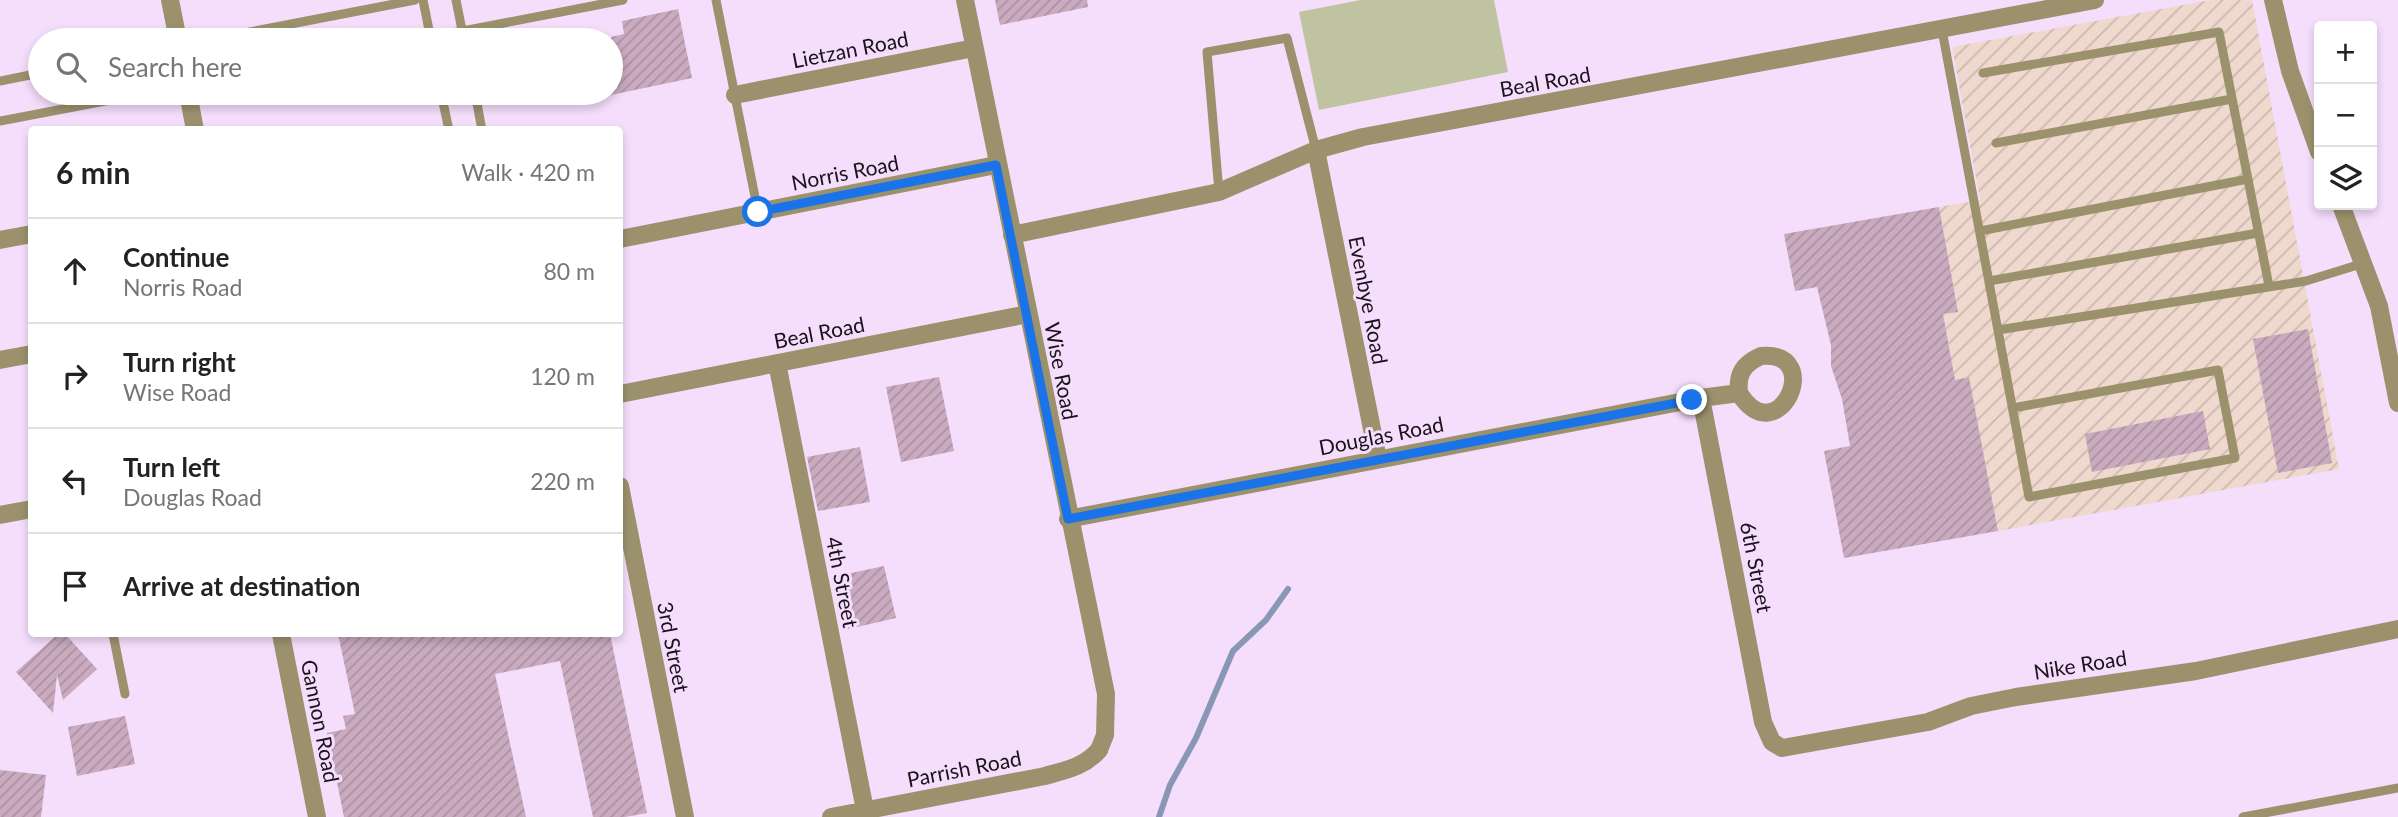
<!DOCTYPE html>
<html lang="en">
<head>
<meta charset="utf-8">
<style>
  :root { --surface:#fff; --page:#f6f6f6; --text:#222; --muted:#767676; --line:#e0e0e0 }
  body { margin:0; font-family:Lato,sans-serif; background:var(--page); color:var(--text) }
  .controls { position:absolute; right:21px; top:21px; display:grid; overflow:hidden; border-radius:7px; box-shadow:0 4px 10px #0003 }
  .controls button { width:63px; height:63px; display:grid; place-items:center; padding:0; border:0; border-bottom:2px solid var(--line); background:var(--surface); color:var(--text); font:35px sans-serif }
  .stop { position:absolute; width:21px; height:21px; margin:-16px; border:5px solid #1a73e8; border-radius:50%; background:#fff }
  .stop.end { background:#1a73e8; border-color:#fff; box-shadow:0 2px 7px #0008 }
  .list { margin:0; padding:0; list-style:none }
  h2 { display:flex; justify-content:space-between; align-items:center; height:91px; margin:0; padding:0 28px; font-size:30px }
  h2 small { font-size:23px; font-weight:400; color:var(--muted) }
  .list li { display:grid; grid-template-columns:46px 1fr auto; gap:21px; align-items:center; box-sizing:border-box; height:105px; padding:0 28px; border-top:2px solid var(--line) }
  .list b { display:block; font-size:26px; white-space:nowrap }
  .list p { margin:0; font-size:23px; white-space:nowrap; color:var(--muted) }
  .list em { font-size:23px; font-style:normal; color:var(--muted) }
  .icon { flex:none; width:38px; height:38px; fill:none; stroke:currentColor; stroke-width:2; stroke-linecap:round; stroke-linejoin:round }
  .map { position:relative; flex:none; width:2398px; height:817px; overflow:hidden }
  .search { position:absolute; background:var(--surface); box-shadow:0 4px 10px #0003; left:28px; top:28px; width:595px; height:77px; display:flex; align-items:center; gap:18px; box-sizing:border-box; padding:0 24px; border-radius:38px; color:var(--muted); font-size:26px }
  .panel { position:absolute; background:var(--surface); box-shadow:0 4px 10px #0003; left:28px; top:126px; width:595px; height:511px; border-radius:7px }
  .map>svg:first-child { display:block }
  .industrial { fill:url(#industrial-furrows) }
  .grass { fill:#c0c3a2 }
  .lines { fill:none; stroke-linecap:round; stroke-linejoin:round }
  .stream { stroke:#8897b3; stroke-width:6 }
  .building { fill:url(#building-hatch) }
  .service { stroke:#9b926d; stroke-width:9 }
  .minor { stroke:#9b926d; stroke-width:18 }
  .tertiary { stroke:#9b926d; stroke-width:18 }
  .route { stroke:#1a73e8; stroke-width:9 }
  .labels { text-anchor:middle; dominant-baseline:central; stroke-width:6; stroke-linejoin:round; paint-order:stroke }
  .street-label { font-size:21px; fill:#1a121c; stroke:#f5defc }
</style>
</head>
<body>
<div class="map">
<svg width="2398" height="817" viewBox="0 0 2398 817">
  <defs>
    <pattern id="industrial-furrows" width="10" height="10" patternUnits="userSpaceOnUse" patternTransform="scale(1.75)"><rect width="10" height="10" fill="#efd8cd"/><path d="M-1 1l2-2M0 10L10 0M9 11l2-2" fill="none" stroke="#ccb8af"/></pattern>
    <pattern id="building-hatch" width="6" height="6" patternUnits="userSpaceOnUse" patternTransform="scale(1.75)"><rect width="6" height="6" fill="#c9aabf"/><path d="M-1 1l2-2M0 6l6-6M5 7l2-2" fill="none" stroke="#ac91a4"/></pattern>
  </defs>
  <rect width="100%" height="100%" fill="#f5defc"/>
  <path class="industrial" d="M2211,0H2252L2339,469L1998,531L1969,378L1955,380L1943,314L1958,311L1939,207L1980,200L1952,47Z"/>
  <path class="grass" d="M1360,0H1494L1508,72L1319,110L1299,12Z"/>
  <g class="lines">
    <path class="stream" d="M1159,817L1170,785L1196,738L1233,651L1266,620L1288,589"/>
  </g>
  <path class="building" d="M995,0H1087L1088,7L1000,25Z
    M678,9L692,78L611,95V37L624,34L622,21Z
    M1939,207L1958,312L1943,314L1955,380L1969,377L1998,531L1844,558L1824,451L1850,446L1842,399L1831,366V345L1817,287L1795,291L1784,234Z
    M2308,329L2332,463L2278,473L2253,339Z
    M939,377L954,451L901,462L886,387Z
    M2203,411L2210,449L2092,472L2085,434Z
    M860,447L870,502L818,511L807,457Z
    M884,566L896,618L844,630L833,577Z
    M58,634H65L97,669L63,700L57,675L53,713L16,672Z
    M338,634H610L647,813L625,817H593L560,661L495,674L526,817H344L327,733L346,729L343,716L355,714Z
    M125,716L135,764L77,776L68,727Z
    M0,770L46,775L41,817H0Z"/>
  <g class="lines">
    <path class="service" d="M423,0L431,40
      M456,0L464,40
      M716,0L758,212
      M1942,30C1971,185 2000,341 2029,497L2235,458L2218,370L2013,408
      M208,40L415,0
      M416,40L623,0
      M1983,73L2219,32L2269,286
      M0,81L40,73
      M441,93L449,130
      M475,93L482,130
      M0,121L147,93
      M1996,143L2232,99
      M1219,192L1207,52L1287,38L1316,150
      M1980,231L2248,179
      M1989,281L2258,233
      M1998,330L2306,281L2364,263
      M113,634L125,694
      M2243,817L2398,788"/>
    <path class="minor" d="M170,0L178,40
      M2273,0L2290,71L2319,152
      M188,93L195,130
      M735,95L974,48
      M1316,150L1378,459
      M2341,205L2379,306L2398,403
      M1012,235L1219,192L1316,150L1363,137L2095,0
      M620,239L996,165
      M0,240L32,234
      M0,360L32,354
      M777,363L865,810
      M620,394L1028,314
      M1701,398L1763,722L1772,742L1782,748L1928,722L1971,706L2016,697L2196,671L2398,629
      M620,486L685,817
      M0,515L32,509
      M1068,519L1701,398L1739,393C1778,455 1826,350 1761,356C1743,364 1737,374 1739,393
      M281,634L317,817
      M831,817L1045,776C1066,770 1084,767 1099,750"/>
    <path class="tertiary" d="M965,0L1106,694L1105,735L1099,750"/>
  </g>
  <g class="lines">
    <path class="route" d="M758,212L996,165L1068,519L1692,400"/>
  </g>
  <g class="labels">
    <g class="street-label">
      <text transform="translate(850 49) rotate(-11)">Lietzan Road</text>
      <text transform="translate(1545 81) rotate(-10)">Beal Road</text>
      <text transform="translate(845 172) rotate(-11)">Norris Road</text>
      <text transform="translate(1369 300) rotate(79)">Evenbye Road</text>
      <text transform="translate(819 332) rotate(-11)">Beal Road</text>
      <text transform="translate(1062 371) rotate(79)">Wise Road</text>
      <text transform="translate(1381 435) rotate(-11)">Douglas Road</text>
      <text transform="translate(1757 567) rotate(79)">6th Street</text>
      <text transform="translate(843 582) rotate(79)">4th Street</text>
      <text transform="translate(674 647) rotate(79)">3rd Street</text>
      <text transform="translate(2080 664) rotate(-9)">Nike Road</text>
      <text transform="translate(321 721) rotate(79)">Gannon Road</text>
      <text transform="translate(964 768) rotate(-11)">Parrish Road</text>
    </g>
  </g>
</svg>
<div class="controls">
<button>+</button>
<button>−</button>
<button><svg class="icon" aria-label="layers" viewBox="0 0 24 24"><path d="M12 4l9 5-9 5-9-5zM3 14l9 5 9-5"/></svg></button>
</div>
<div class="stop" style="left:758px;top:212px"></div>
<div class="stop end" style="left:1692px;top:400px"></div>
<div class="search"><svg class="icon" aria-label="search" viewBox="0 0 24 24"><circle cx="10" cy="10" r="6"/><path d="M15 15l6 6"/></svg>Search here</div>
<section class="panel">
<h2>6 min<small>Walk · 420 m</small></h2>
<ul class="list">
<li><svg class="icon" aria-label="ahead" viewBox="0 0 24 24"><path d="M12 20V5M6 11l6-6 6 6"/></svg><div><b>Continue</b><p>Norris Road</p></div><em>80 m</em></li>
<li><svg class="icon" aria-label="right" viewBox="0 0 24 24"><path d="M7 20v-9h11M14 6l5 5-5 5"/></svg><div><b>Turn right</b><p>Wise Road</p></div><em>120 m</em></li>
<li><svg class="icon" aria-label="left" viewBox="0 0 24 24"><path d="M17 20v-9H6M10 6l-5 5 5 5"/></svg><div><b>Turn left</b><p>Douglas Road</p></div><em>220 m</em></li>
<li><svg class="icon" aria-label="arrive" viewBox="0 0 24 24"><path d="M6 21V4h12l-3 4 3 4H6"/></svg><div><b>Arrive at destination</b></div></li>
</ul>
</section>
</div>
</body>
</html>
